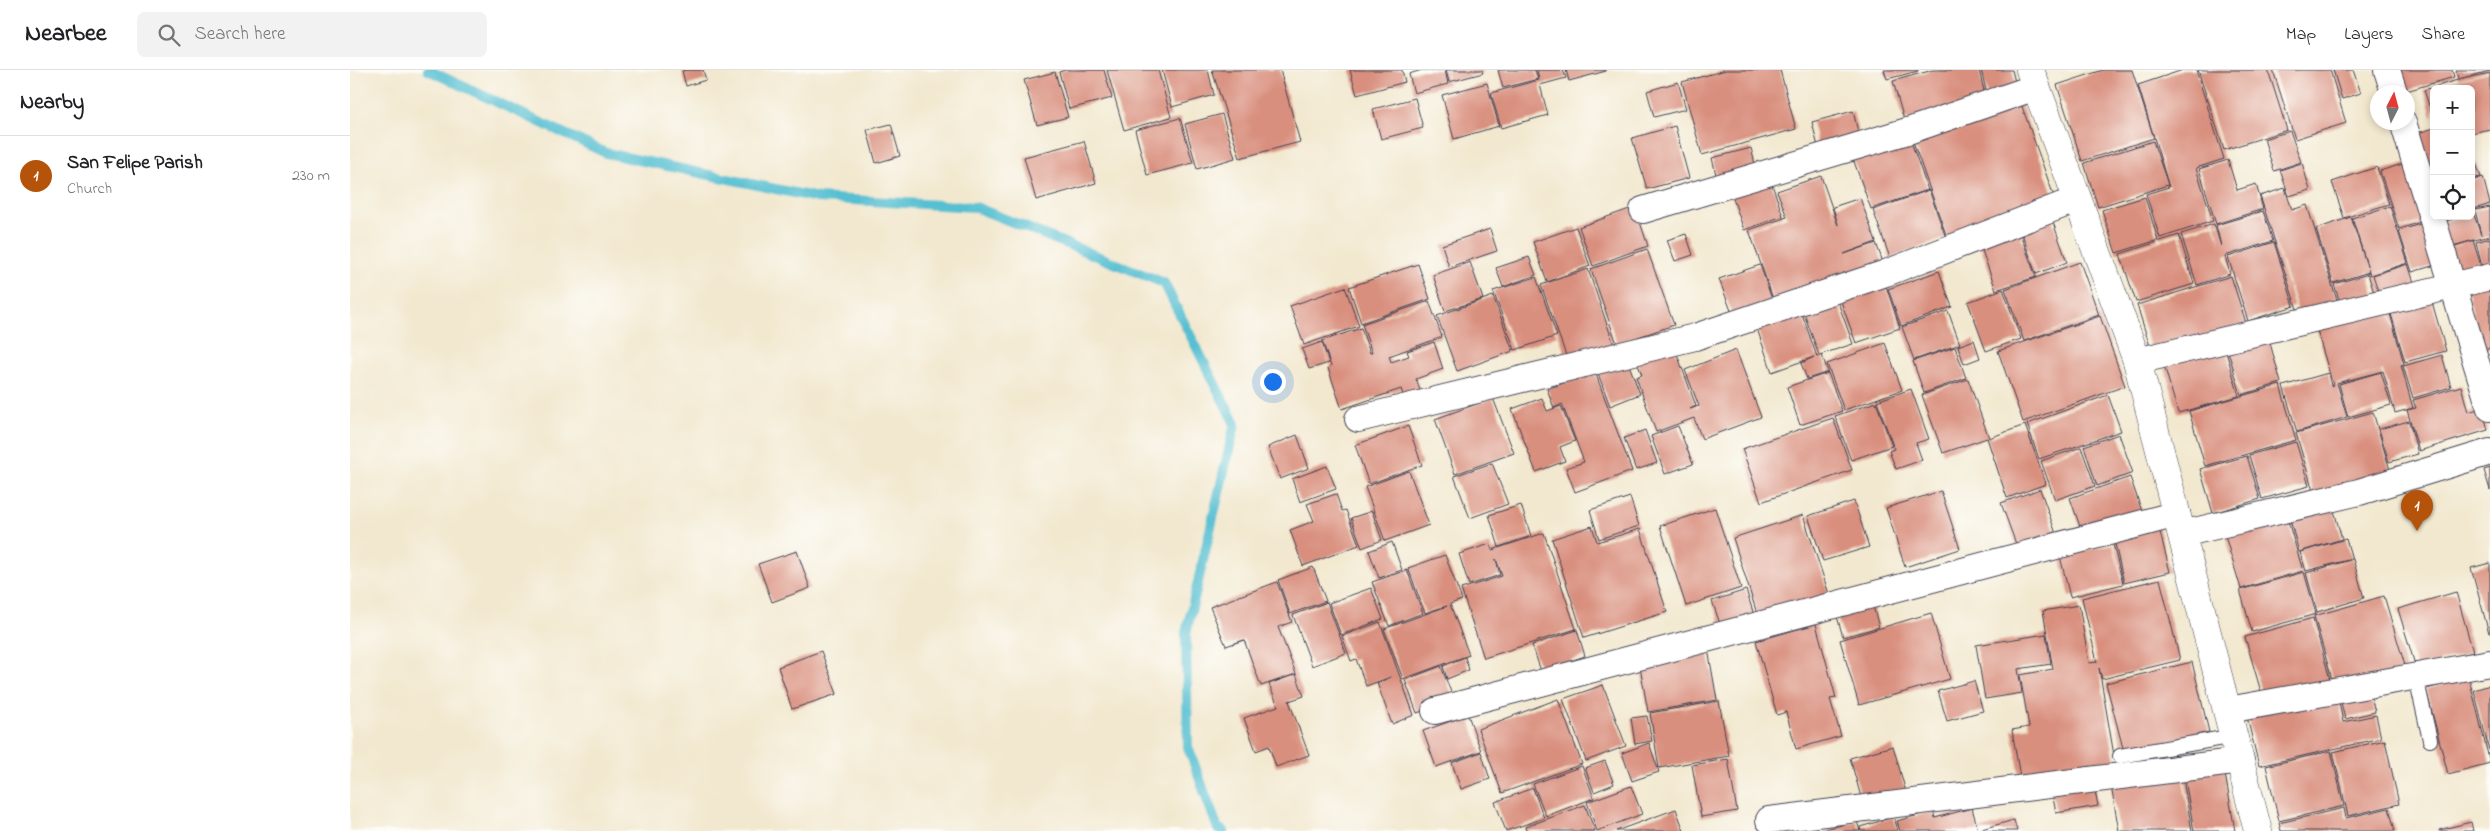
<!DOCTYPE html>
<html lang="en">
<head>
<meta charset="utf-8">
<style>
  :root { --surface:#fff; --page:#f2f2f2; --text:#202124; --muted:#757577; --line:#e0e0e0; --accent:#b45309 }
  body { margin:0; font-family:"Indie Flower",sans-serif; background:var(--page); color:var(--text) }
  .controls { position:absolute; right:15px; top:15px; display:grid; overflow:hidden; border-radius:8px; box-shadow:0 2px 8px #0003 }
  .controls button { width:45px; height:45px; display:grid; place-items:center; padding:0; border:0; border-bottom:1px solid var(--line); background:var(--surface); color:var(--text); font:25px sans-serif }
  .compass { position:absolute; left:2020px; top:15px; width:45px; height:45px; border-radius:50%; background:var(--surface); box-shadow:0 2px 8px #0003; rotate:6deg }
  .you { position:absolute; left:922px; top:311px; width:18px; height:18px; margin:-12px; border:4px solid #fff; border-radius:50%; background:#1a73e8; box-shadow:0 0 0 8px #1a73e833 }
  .badge { display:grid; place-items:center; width:32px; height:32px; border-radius:50%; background:var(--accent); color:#fff; font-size:16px; font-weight:700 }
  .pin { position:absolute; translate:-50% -41px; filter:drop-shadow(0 1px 2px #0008) }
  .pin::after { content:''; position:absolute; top:26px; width:18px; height:15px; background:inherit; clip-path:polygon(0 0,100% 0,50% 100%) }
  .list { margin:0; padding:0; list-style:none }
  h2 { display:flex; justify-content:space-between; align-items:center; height:65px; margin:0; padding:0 20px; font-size:21px }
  h2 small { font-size:16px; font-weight:400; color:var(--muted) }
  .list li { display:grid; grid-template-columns:32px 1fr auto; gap:15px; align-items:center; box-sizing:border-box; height:80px; padding:0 20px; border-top:1px solid var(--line) }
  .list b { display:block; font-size:19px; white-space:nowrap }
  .list p { margin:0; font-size:16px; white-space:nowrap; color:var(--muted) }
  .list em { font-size:16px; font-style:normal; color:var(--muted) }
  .icon { flex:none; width:28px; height:28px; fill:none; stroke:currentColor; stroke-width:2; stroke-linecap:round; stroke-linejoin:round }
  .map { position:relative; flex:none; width:2140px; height:761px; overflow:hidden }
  header { display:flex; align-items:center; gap:30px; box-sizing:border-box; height:70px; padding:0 25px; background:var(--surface); border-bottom:1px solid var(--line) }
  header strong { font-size:24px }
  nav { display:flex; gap:28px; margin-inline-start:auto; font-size:18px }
  .search { width:350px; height:45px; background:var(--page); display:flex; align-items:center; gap:12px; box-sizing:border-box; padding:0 18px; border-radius:8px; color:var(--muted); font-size:19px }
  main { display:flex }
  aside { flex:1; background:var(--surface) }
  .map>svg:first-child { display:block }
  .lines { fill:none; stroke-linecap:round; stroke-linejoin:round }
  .stream { stroke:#56bfd2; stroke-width:10 }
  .building { fill:#d98f7e }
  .service-casing { stroke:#414051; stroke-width:16 }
  .minor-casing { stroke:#414051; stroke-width:28 }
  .secondary-casing { stroke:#414051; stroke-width:29 }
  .service { stroke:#fff; stroke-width:14 }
  .minor { stroke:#fff; stroke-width:26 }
  .secondary { stroke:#fff; stroke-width:28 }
</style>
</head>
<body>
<header>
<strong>Nearbee</strong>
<div class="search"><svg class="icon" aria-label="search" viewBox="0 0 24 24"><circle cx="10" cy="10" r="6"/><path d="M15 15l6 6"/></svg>Search here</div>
<nav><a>Map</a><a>Layers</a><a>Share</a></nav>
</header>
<main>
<aside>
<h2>Nearby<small></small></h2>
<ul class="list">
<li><span class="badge">1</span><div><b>San Felipe Parish</b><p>Church</p></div><em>230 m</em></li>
</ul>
</aside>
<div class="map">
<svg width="2140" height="761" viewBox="0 0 2140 761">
  <rect width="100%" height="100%" fill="#fdfcf7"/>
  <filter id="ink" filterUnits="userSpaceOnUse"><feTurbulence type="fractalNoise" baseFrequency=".02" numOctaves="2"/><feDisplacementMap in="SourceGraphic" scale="10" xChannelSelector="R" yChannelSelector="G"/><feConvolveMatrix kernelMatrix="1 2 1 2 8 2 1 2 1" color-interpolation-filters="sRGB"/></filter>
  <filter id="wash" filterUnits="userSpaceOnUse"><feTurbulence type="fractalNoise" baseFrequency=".0096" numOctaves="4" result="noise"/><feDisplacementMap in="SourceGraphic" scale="20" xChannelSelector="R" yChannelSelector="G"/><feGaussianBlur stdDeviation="1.12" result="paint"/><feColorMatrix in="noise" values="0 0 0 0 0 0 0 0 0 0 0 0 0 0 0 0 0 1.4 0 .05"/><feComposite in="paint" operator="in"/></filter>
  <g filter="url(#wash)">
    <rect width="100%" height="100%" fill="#f2e8cf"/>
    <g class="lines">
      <path class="stream" d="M78,0L256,83L468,128L625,137L814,213L885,354L836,563L838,677L868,759L874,761"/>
    </g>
    <g id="blocks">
      <path class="building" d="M336,0H353L356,10L336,16L332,1Z
        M715,0H754L762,28L719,39L709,2Z
        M757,0H808L821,47L774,60Z
        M812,0H858L864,25L822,37Z
        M862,0H930L950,72L890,88Z
        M1000,0H1052L1055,12L1007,25Z
        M1072,0H1095L1098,14L1064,23L1059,4Z
        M1096,0H1132L1133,3L1099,12Z
        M1148,0H1185L1188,9L1153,18Z
        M1187,0H1213L1216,8L1190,15L1198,45L1151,58L1141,23L1189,10Z
        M1216,0H1256V1L1219,11Z
        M1376,0H1430L1446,59L1352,85L1332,12Z
        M1534,0H1568V1L1537,9Z
        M1583,0H1629L1636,29L1554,50L1543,11Z
        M1631,0H1662L1666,16L1637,24Z
        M1753,0H1782L1804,68L1732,91L1707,15Z
        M1833,0H1846L1874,89L1846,98L1863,151L1810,168L1796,124L1819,117L1788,15Z
        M1848,0H1918L1937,60L1874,80Z
        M1923,0H1980L1996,53L1945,69Z
        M1983,0H2003L2011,23L1992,29Z
        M2042,0H2102L2104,7L2053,22Z
        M2106,0H2140V1L2108,9Z
        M705,2L718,47L687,55L674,10Z
        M2140,3V59L2121,63V19H2084L2083,48L2074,20L2104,11Z
        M1328,12L1336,39L1304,47L1297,21Z
        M1137,13L1149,56L1104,69L1092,25Z
        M1065,28L1073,58L1031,69L1023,39Z
        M1669,28L1707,135L1599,173L1561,66Z
        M1503,41L1510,70L1469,81L1462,52Z
        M872,44L885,88L847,99L835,54Z
        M830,48L843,93L797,105L785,60Z
        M541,54L550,86L526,93L517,60Z
        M1325,56L1339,108L1297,119L1282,68Z
        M2084,58V91L2077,93L2068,63Z
        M1940,61L1951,92L1924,101L1914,69Z
        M1559,66L1578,120L1521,139L1502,86Z
        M734,71L746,113L686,130L674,87Z
        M1803,71L1818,115L1748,137L1734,93Z
        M1401,78L1407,102L1368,113L1362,88Z
        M2121,80L2131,107L2121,109Z
        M1878,90L1887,120L1906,114L1913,139L1866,154L1849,99Z
        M2062,91L2080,149L2049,159L2030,101Z
        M1952,93L1960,120L1939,126L1930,100Z
        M2027,97L2039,134L1994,148L1982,112Z
        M1419,106L1433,146L1394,160L1380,120Z
        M1471,106L1488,155L1483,137L1510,128L1526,172L1494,184L1526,173L1534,195L1424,232L1399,160L1437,147L1427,121Z
        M2133,107L2140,134L2121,140V111Z
        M1935,118L1942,140L1957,135L1987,230L1948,242L1910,126Z
        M1579,120L1596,168L1540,188L1523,140Z
        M1795,127L1808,170L1766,183L1752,140Z
        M2040,136L2058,193L2020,205L2002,148Z
        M1285,137L1298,176L1243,196L1229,157Z
        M2140,137V166L2095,178L2087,154L2112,146H2121L2123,142L2131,165L2125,140Z
        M1699,141L1717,192L1686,204L1668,152Z
        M1913,141L1923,171L1875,186L1880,204L1847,215L1831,164L1864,154L1871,176L1866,155Z
        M2001,147L2019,202L1983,213L1966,159Z
        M2079,151L2092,193L2062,202L2049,161Z
        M1667,155L1686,207L1646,220L1628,169Z
        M1226,157L1240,196L1197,212L1183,172Z
        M1140,159L1147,181L1099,197L1092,175Z
        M1336,164L1343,185L1325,191L1317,170Z
        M1829,165L1844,214L1786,232L1770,184Z
        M2140,168V204L2134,205L2126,172Z
        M2123,170L2133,203L2106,212L2096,179Z
        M1924,172L1944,236L1898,251L1878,187Z
        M1297,179L1324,255L1267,274L1241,199Z
        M1179,187L1186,205L1153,217L1146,198Z
        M1120,192L1133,229L1095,241L1083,205Z
        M1730,192L1749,245L1674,271L1655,219Z
        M1068,194L1080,229L1011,253L999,217Z
        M2058,194L2066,219L2031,230L2023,205Z
        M1410,195L1423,232L1383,246L1369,209Z
        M1238,199L1264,275L1218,291L1191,215Z
        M1589,201L1602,237L1551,256L1538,219Z
        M2018,204L2026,229L1992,239L1984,214Z
        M1881,206L1896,253L1802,283L1787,235Z
        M1186,207L1207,266L1165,280L1143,221Z
        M2140,207V278L2131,281L2116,212Z
        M1534,210L1550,258L1506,273L1489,226Z
        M995,217L1009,256L954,275L940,236Z
        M1653,219L1671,269L1636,281L1618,232Z
        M2080,225L2096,281L2055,292L2039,237Z
        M1143,226L1163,281L1107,301L1087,246Z
        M1486,227L1503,274L1469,285L1452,238Z
        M1079,231L1092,267L1039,286L1041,292L1059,286L1057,281L1084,272L1093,299L1066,309L1072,326L1055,331L1051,319L992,339L978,298L981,296L972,271L1011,258L1020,283H1022L1012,254Z
        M2037,233L2054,294L2051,295L2063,338L2045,343L2033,301L1987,313L1997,347L1947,362L1933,316L1978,303L1981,316L1983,315L1965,254Z
        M1450,238L1467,287L1472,285L1478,302L1457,309L1451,293L1464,287L1422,302L1405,253Z
        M1598,241L1610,274L1564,290L1552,257Z
        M1750,246L1775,316L1673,352L1648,281Z
        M1917,262L1931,313L1891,325L1876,274Z
        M1624,270L1630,288L1614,294L1608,276Z
        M1873,271L1889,326L1828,343L1812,288Z
        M972,272L979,293L959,299L952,279Z
        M1323,273L1346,336L1340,339L1349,336L1335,300L1386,280L1411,347L1352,369L1344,348L1306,362L1286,307L1292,305L1285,287Z
        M1535,273L1552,320L1494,340L1477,294Z
        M1605,277L1616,308L1574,323L1563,291Z
        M2092,285L2101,317L2063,328L2053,296Z
        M1276,287L1290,324L1260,336L1246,298Z
        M1245,302L1282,401L1225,422L1216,398L1234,392L1212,334L1204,338L1197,319Z
        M2031,302L2041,335L1998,347L1989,314Z
        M1478,303L1492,341L1450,355L1437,317Z
        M1618,309L1639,368L1675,355L1696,414L1657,428L1637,368L1593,383L1572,325Z
        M1930,315L1946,370L1855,396L1839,341Z
        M2111,316L2118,342L2132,338L2138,360L2069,381L2057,340L2066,338L2063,330Z
        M1561,319L1579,369L1566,373L1572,390L1546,399L1539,381L1544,379L1527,331Z
        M1758,325L1771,361L1689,389L1677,354Z
        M1143,328L1164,383L1105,404L1085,349Z
        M1192,328L1197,341L1211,336L1225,371L1210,377L1215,391L1186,402L1162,339Z
        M1526,332L1542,376L1501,390L1485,346Z
        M2023,342L2042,407L1965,428L1946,363Z
        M1483,348L1502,400L1411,432L1392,379Z
        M2059,351L2068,384L2039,392L2029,359Z
        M1058,356L1072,395L1019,414L1005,375Z
        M1328,356L1343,394L1315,404L1301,366Z
        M1295,360L1307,393L1286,400L1274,368Z
        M1769,364L1783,403L1747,416L1734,376Z
        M947,365L959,398L930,409L918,377Z
        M1946,372L1959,416L1912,429L1899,385Z
        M1731,377L1745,416L1705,430L1691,391Z
        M1897,386L1910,429L1863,443L1850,399Z
        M1142,393L1158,434L1120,448L1104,406Z
        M977,396L986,419L950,432L942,409Z
        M2140,398V420L2134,400Z
        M1059,401L1079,455L1035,471L1015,417Z
        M1780,407L1794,447L1734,468L1720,428Z
        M1690,419L1709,472L1670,485L1651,433Z
        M1591,421L1610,479L1555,497L1536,438Z
        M986,424L992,441L996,440L1009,475L953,496L940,460L964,451L957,434Z
        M1280,427L1289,456L1249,469L1240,440Z
        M1981,430L1992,469L1949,482L1938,443Z
        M1504,431L1519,477L1473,491L1458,446Z
        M1171,435L1181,466L1149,477L1139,445Z
        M1365,438L1391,518L1336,536L1310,456Z
        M1022,441L1032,470L1012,478L1001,448Z
        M1935,441L1953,501L1891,519L1873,459Z
        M1453,445L1480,527L1409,550L1383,468Z
        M1808,454L1820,502L1774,513L1763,465Z
        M1242,456L1247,472L1290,459L1317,542L1234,568L1202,469Z
        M1194,463L1226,559L1134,588L1111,519L1152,506L1146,489L1150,505L1119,515L1109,484L1140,474L1142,480Z
        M1996,469L2002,489L1956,501L1950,482Z
        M1042,472L1052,500L1029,508L1019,481Z
        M1763,474L1773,514L1720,527L1710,486Z
        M447,481L460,518L422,532L408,494Z
        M1095,485L1112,530L1100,534L1119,585L1053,609L1034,559L1097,536L1075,543L1058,498Z
        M2003,489L2014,528L1967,542L1956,503Z
        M2140,493V563H2139L2121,498Z
        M963,497L976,531L940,544L928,510Z
        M1057,500L1073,543L1039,556L1022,512Z
        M1954,502L1966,544L1902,562L1890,520Z
        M1810,509L1830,590L1752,609L1749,598L1767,703L1672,719L1662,660L1679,657L1670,605L1703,599L1693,541L1729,535L1739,593L1747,592L1732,528Z
        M927,512L942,552L928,557L946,604L911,616L894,570L876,576L860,537Z
        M1021,518L1033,549L991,565L979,533Z
        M1396,520L1406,551L1373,562L1362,531Z
        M2106,522L2123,582L2066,598L2048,539Z
        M2034,526L2056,599L1985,620L1964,546Z
        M977,532L996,583L962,596L943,545Z
        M1522,533L1529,557L1493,567L1486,543Z
        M1581,543L1600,609L1509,635L1490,570Z
        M1963,548L1981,613L1914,632L1895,567Z
        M1030,552L1064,645L1042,654L1027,613L1041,607L1016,616L1006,589L1001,591L992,566Z
        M1466,554L1486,628L1480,629L1491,666L1446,679L1436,642L1427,645L1406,571Z
        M1227,560L1235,586L1191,601L1182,575Z
        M1696,564L1701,594L1668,599L1672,623L1635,629L1626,575Z
        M1358,579L1367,630L1298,642L1289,591Z
        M471,581L487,624L442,639L428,597Z
        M1115,587L1119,600L1097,609L1093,596Z
        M1842,592L1859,662L1774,682L1756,613Z
        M1091,596L1104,630L1067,643L1055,610Z
        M946,604L954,626L939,631L959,685L926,697L919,676L906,681L894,648L928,636L919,614Z
        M2119,608L2140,693L2098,704L2076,619Z
        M1624,611L1633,641L1597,651L1588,621Z
        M1253,615L1276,676L1236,691L1213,629Z
        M2140,615V680H2139L2124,620Z
        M2019,618L2025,642L1995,649L1989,625Z
        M1988,627L1993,652L2026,645L2031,668L1909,696L1897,647Z
        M1208,629L1232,694L1152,723L1128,659Z
        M1369,631L1379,686L1309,698L1300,643Z
        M1118,645L1131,681L1086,697L1073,661Z
        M1297,646L1302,671L1285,674L1281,648Z
        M2035,670L2049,734L1998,746L1983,682Z
        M1299,673L1309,702L1282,711L1272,683Z
        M1543,676L1556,722L1513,734L1500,688Z
        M1981,681L1994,736L1929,751L1916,696Z
        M1131,682L1140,709L1111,719L1102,693Z
        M1378,689L1387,741L1351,747L1342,695Z
        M1255,691L1264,714L1244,722L1235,698Z
        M1232,696L1244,728L1196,746L1183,714Z
        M1874,698L1885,761H1844L1834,704Z
        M1832,704L1842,761H1769L1761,716Z
        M1743,711L1748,736L1706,743L1701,718Z
        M1281,716L1292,744L1247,761L1237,732Z
        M1183,718L1194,748L1156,761L1145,732Z
        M1235,735L1245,761H1176L1175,757Z
        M1622,738L1628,760L1664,750L1667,761H1550L1547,751L1583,741L1585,748Z
        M1994,738L1996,748L2039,738L2045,761H1931L1929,753Z
        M1326,739L1334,761H1266Z
        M1544,747L1548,761H1511L1510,757Z
        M1507,751L1510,761H1472V760Z
        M2121,752L2123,761H2089V760Z"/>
    </g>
  </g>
  <g filter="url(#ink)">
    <use href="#blocks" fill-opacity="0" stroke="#414051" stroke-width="1"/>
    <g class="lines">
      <g class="service-casing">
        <path id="service" d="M2066,607L2080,670
          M1770,686L1885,666"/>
      </g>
      <g class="minor-casing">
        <path id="minor" d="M2037,0L2044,22
          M2053,52L2140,338
          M1293,140L1561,60L1686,17
          M1787,291L2140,207
          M1008,349L1345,267L1536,203L1728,129
          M1832,464L2009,422L2140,382
          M1878,640L2140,593
          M1085,641L1827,444
          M1419,750L1891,691"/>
      </g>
      <g class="secondary-casing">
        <path id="secondary" d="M1680,0L1787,291L1908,761"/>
      </g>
      <use href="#service" class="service"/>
      <use href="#minor" class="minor"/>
      <use href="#secondary" class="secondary"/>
    </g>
  </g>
</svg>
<div class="controls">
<button>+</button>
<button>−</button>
<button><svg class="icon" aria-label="locate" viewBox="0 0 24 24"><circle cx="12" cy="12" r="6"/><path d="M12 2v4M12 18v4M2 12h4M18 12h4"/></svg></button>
</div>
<svg class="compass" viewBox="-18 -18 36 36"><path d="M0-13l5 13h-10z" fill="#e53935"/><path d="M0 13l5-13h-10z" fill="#757577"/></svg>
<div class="you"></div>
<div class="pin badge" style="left:2067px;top:461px">1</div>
</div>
</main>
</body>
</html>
